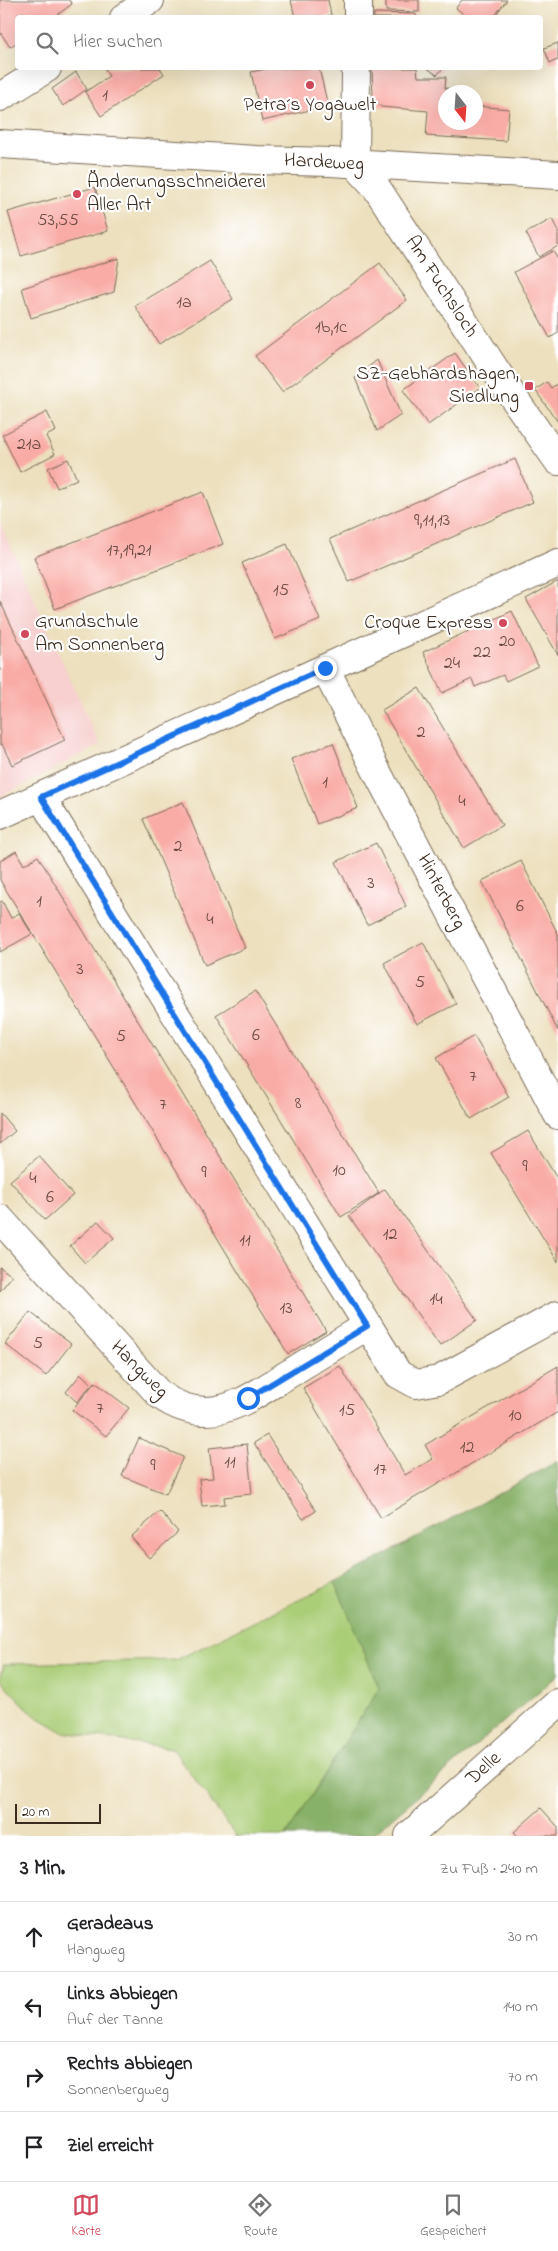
<!DOCTYPE html>
<html lang="de">
<head>
<meta charset="utf-8">
<style>
  :root { --surface:#fff; --page:#f6f6f6; --text:#202124; --muted:#757577; --line:#e0e0e0; --accent:#d1495b }
  body { margin:0; font-family:"Indie Flower",sans-serif; background:var(--page); color:var(--text) }
  .compass { position:absolute; left:438px; top:85px; width:45px; height:45px; border-radius:50%; background:var(--surface); box-shadow:0 5px 20px #0002; rotate:163deg }
  .scale { position:absolute; left:15px; bottom:12px; width:86px; box-sizing:border-box; padding-left:5px; border:2px solid #3b2a1e; border-top:0; font-size:14px; line-height:18px; white-space:nowrap; color:#3b2a1e; -webkit-text-stroke:4px #fff; paint-order:stroke }
  .stop { position:absolute; width:15px; height:15px; margin:-11px; border:4px solid #1a73e8; border-radius:50%; background:#fff }
  .stop.end { background:#1a73e8; border-color:#fff; box-shadow:0 1px 5px #0008 }
  .list { margin:0; padding:0; list-style:none }
  h2 { display:flex; justify-content:space-between; align-items:center; height:65px; margin:0; padding:0 20px; font-size:21px }
  h2 small { font-size:16px; font-weight:400; color:var(--muted) }
  .list li { display:grid; grid-template-columns:32px 1fr auto; gap:15px; align-items:center; box-sizing:border-box; height:70px; padding:0 20px; border-top:1px solid var(--line) }
  .list b { display:block; font-size:19px; white-space:nowrap }
  .list p { margin:0; font-size:16px; white-space:nowrap; color:var(--muted) }
  .list em { font-size:16px; font-style:normal; color:var(--muted) }
  .icon { flex:none; width:28px; height:28px; fill:none; stroke:currentColor; stroke-width:2; stroke-linecap:round; stroke-linejoin:round }
  .map { position:relative; flex:none; width:558px; height:1836px; overflow:hidden }
  .search { position:absolute; background:var(--surface); box-shadow:0 5px 20px #0002; left:15px; right:15px; top:15px; height:55px; display:flex; align-items:center; gap:12px; box-sizing:border-box; padding:0 18px; border-radius:5px; color:var(--muted); font-size:19px }
  .sheet { height:345px; background:var(--surface) }
  nav { display:flex; justify-content:space-around; align-items:center; box-sizing:border-box; height:70px; border-top:1px solid var(--line); background:var(--surface); font-size:14px; color:var(--muted) }
  nav a { display:grid; justify-items:center; gap:2px }
  nav .on { color:var(--accent) }
  .map>svg:first-child { display:block }
  .built { fill:#f7d0cf }
  .green { fill:#aacd77; stroke:#727c4a }
  .forest { fill:#87b068; stroke:#616d43 }
  .building { fill:#f9aba5 }
  .lines { fill:none; stroke-linecap:round; stroke-linejoin:round }
  .minor-casing { stroke:#796a56; stroke-width:30 }
  .minor { stroke:#fff; stroke-width:28 }
  .route { stroke:#1a73e8; stroke-width:6 }
  .poi-dot { fill:#d1495b; stroke:#fff; stroke-width:2 }
  .labels { text-anchor:middle; dominant-baseline:central; stroke-width:4.5; stroke-linejoin:round; paint-order:stroke }
  .number-label { font-size:18px; fill:#6a4a40 }
  .poi-label { font-size:20px; fill:#3b2a1e; stroke:#fff; text-anchor:start }
  .street-label { font-size:20px; fill:#3b2a1e; stroke:#fff }
</style>
</head>
<body>
<div class="map">
<svg width="558" height="1836" viewBox="0 0 558 1836">
  <rect width="100%" height="100%" fill="#fff"/>
  <filter id="ink" filterUnits="userSpaceOnUse"><feTurbulence type="fractalNoise" baseFrequency=".02" numOctaves="2"/><feDisplacementMap in="SourceGraphic" scale="10" xChannelSelector="R" yChannelSelector="G"/><feConvolveMatrix kernelMatrix="1 2 1 2 8 2 1 2 1" color-interpolation-filters="sRGB"/></filter>
  <filter id="wash" filterUnits="userSpaceOnUse"><feTurbulence type="fractalNoise" baseFrequency=".0096" numOctaves="4" result="noise"/><feDisplacementMap in="SourceGraphic" scale="20" xChannelSelector="R" yChannelSelector="G"/><feGaussianBlur stdDeviation="1.12" result="paint"/><feColorMatrix in="noise" values="0 0 0 0 0 0 0 0 0 0 0 0 0 0 0 0 0 1.4 0 .05"/><feComposite in="paint" operator="in"/></filter>
  <g filter="url(#wash)">
    <rect width="100%" height="100%" fill="#ede0be"/>
    <path class="built" d="M0,523L100,745L0,797Z"/>
    <path class="green" d="M335,1582L380,1688L286,1836H236L172,1748L63,1732L34,1715L0,1680L4,1664L176,1660Z"/>
    <path class="forest" d="M558,1461V1675L371,1836H286L379,1688L335,1582Z"/>
    <g id="blocks">
      <path class="building" d="M0,0H69L72,4L53,18H18V42L10,47L0,32Z
        M291,0H328L331,15L323,18H295Z
        M386,0H419V12L386,11Z
        M462,0H507L493,18H468L456,8Z
        M374,13L416,14V18H374Z
        M558,43V60L550,63L544,48Z
        M104,68H160L164,74L101,116L85,92L109,76Z
        M271,68H319L328,106L262,121L251,72Z
        M372,68H417L418,77H446L445,88L461,90L460,92H446V122H476V106L509,109L506,141L426,136L428,111L381,107L373,98Z
        M427,68H443L437,75Z
        M76,72L87,89L63,106L52,89Z
        M95,187L108,231L21,256L8,212Z
        M552,219L558,231V246L539,257L526,233Z
        M553,251L558,260V333L550,338L514,272Z
        M119,258L114,292L31,318L22,288Z
        M210,261L233,299L159,344L135,306Z
        M380,263L407,300L282,392L255,356Z
        M455,353L480,388L428,425L403,390Z
        M377,360L401,415L377,431L355,378Z
        M547,382L551,388L558,383V422L535,390Z
        M47,412L56,431L46,436L55,454L20,472L2,435Z
        M68,459L77,479L57,488L48,468Z
        M515,459L533,502L349,582L330,539Z
        M203,492L223,544L55,609L34,557Z
        M287,544L320,620L275,639L242,563Z
        M558,581V655L526,599Z
        M0,601L65,740L12,765L2,744L0,745Z
        M512,611L538,666L506,681L503,675L475,687L472,679L442,693L423,652Z
        M419,688L502,825L464,848L382,710Z
        M333,743L358,808L317,824L291,759Z
        M183,802L245,948L205,965L143,819Z
        M376,843L406,906L367,925L336,862Z
        M16,851L24,865L38,856L326,1331L288,1354L0,880V861Z
        M521,861L558,934V1031L482,881Z
        M2,901L11,918L19,913L32,934L0,952V902Z
        M423,942L456,1004L417,1024L384,963Z
        M255,991L379,1193L341,1217L216,1015Z
        M474,1036L509,1097L471,1119L436,1058Z
        M0,1113L15,1131L0,1144Z
        M528,1131L558,1180V1262L491,1153Z
        M39,1156L73,1195L45,1220L10,1181Z
        M385,1189L477,1320L440,1346L349,1216Z
        M98,1221L114,1238L85,1263L70,1246Z
        M0,1267L12,1276L0,1291Z
        M30,1312L71,1344L46,1376L5,1344Z
        M340,1366L405,1475L433,1459L425,1445L558,1366V1412L381,1518L303,1388Z
        M81,1374L92,1384L77,1402L66,1392Z
        M95,1382L129,1408L106,1436L72,1410Z
        M267,1435L316,1511L303,1519L254,1443Z
        M139,1438L183,1457L166,1494L122,1476Z
        M247,1444L252,1494L224,1497L225,1504L202,1506L199,1479L213,1478L209,1448Z
        M160,1511L178,1532L149,1558L131,1537Z
        M541,1808L558,1827V1836H518L514,1832Z"/>
    </g>
  </g>
  <g filter="url(#ink)">
    <use href="#blocks" fill-opacity="0" stroke="#796a56" stroke-width="1"/>
    <g class="lines">
      <g class="minor-casing">
        <path id="minor" d="M124,18L150,0
          M358,18V0
          M0,97L47,68
          M0,144L256,160L330,162L558,175
          M355,164L376,187L511,394L558,461
          M355,164L356,68
          M325,668L377,772L558,1115
          M41,797L398,1374L416,1384L439,1380L558,1315
          M0,815L558,563
          M0,1219L160,1395C174,1405 188,1411 206,1411C237,1411 266,1387 292,1372C317,1356 342,1341 367,1326
          M409,1836L558,1703"/>
      </g>
      <use href="#minor" class="minor"/>
    </g>
  </g>
  <g class="lines" filter="url(#ink)">
    <path class="route" d="M248,1398L367,1326L41,797L325,668"/>
  </g>
  <g class="poi-dot">
    <circle cx="310" cy="85" r="5"/>
    <circle cx="77" cy="194" r="5"/>
    <rect x="524" y="381" width="10" height="10" rx="2.5"/>
    <circle cx="503" cy="623" r="5"/>
    <circle cx="25" cy="634" r="5"/>
  </g>
  <g class="labels">
    <g class="number-label">
      <text x="105" y="96">1</text>
      <text x="58" y="221">53,55</text>
      <text x="184" y="303">1a</text>
      <text x="331" y="328">1b,1c</text>
      <text x="29" y="445">21a</text>
      <text x="432" y="521">9,11,13</text>
      <text x="129" y="551">17,19,21</text>
      <text x="281" y="591">15</text>
      <text x="507" y="642">20</text>
      <text x="482" y="653">22</text>
      <text x="452" y="664">24</text>
      <text x="421" y="733">2</text>
      <text x="325" y="783">1</text>
      <text x="462" y="802">4</text>
      <text x="178" y="847">2</text>
      <text x="371" y="884">3</text>
      <text x="39" y="902">1</text>
      <text x="520" y="907">6</text>
      <text x="210" y="920">4</text>
      <text x="80" y="970">3</text>
      <text x="420" y="983">5</text>
      <text x="256" y="1036">6</text>
      <text x="121" y="1037">5</text>
      <text x="473" y="1077">7</text>
      <text x="298" y="1104">8</text>
      <text x="163" y="1105">7</text>
      <text x="525" y="1167">9</text>
      <text x="339" y="1171">10</text>
      <text x="204" y="1173">9</text>
      <text x="33" y="1179">4</text>
      <text x="50" y="1198">6</text>
      <text x="390" y="1235">12</text>
      <text x="245" y="1241">11</text>
      <text x="436" y="1300">14</text>
      <text x="286" y="1309">13</text>
      <text x="38" y="1344">5</text>
      <text x="100" y="1409">7</text>
      <text x="347" y="1411">15</text>
      <text x="515" y="1416">10</text>
      <text x="467" y="1448">12</text>
      <text x="230" y="1463">11</text>
      <text x="153" y="1466">9</text>
      <text x="380" y="1470">17</text>
    </g>
    <g class="poi-label">
      <text x="310" y="105" text-anchor="middle">Petra´s Yogawelt</text>
      <text x="87" y="182">Änderungsschneiderei<tspan x="87" dy="23">Aller Art</tspan></text>
      <text x="519" y="374" text-anchor="end">SZ-Gebhardshagen,<tspan x="519" dy="23">Siedlung</tspan></text>
      <text x="35" y="622">Grundschule<tspan x="35" dy="23">Am Sonnenberg</tspan></text>
      <text x="493" y="623" text-anchor="end">Croque Express</text>
    </g>
    <g class="street-label">
      <text transform="translate(324 163) rotate(3)">Hardeweg</text>
      <text transform="translate(441 287) rotate(57)">Am Fuchsloch</text>
      <text transform="translate(441 892) rotate(62)">Hinterberg</text>
      <text transform="translate(139 1370) rotate(45)">Hangweg</text>
      <text transform="translate(484 1769) rotate(-42)">Delle</text>
    </g>
  </g>
</svg>
<svg class="compass" viewBox="-18 -18 36 36"><path d="M0-13l5 13h-10z" fill="#e53935"/><path d="M0 13l5-13h-10z" fill="#757577"/></svg>
<div class="scale">20 m</div>
<div class="stop" style="left:248px;top:1398px"></div>
<div class="stop end" style="left:325px;top:668px"></div>
<div class="search"><svg class="icon" aria-label="search" viewBox="0 0 24 24"><circle cx="10" cy="10" r="6"/><path d="M15 15l6 6"/></svg>Hier suchen</div>
</div>
<section class="sheet">
<h2>3 Min.<small>Zu Fuß · 240 m</small></h2>
<ul class="list">
<li><svg class="icon" aria-label="ahead" viewBox="0 0 24 24"><path d="M12 20V5M6 11l6-6 6 6"/></svg><div><b>Geradeaus</b><p>Hangweg</p></div><em>30 m</em></li>
<li><svg class="icon" aria-label="left" viewBox="0 0 24 24"><path d="M17 20v-9H6M10 6l-5 5 5 5"/></svg><div><b>Links abbiegen</b><p>Auf der Tanne</p></div><em>140 m</em></li>
<li><svg class="icon" aria-label="right" viewBox="0 0 24 24"><path d="M7 20v-9h11M14 6l5 5-5 5"/></svg><div><b>Rechts abbiegen</b><p>Sonnenbergweg</p></div><em>70 m</em></li>
<li><svg class="icon" aria-label="arrive" viewBox="0 0 24 24"><path d="M6 21V4h12l-3 4 3 4H6"/></svg><div><b>Ziel erreicht</b></div></li>
</ul>
</section>
<nav>
<a class="on"><svg class="icon" aria-label="map" viewBox="0 0 24 24"><path d="M3 6l6-2 6 2 6-2v14l-6 2-6-2-6 2zM9 4v14M15 6v14"/></svg>Karte</a>
<a><svg class="icon" aria-label="directions" viewBox="0 0 24 24"><path d="M12 3l9 9-9 9-9-9zM9 14v-3h6M13 9l2 2-2 2"/></svg>Route</a>
<a><svg class="icon" aria-label="saved" viewBox="0 0 24 24"><path d="M7 4h10v16l-5-4-5 4z"/></svg>Gespeichert</a>
</nav>
</body>
</html>
